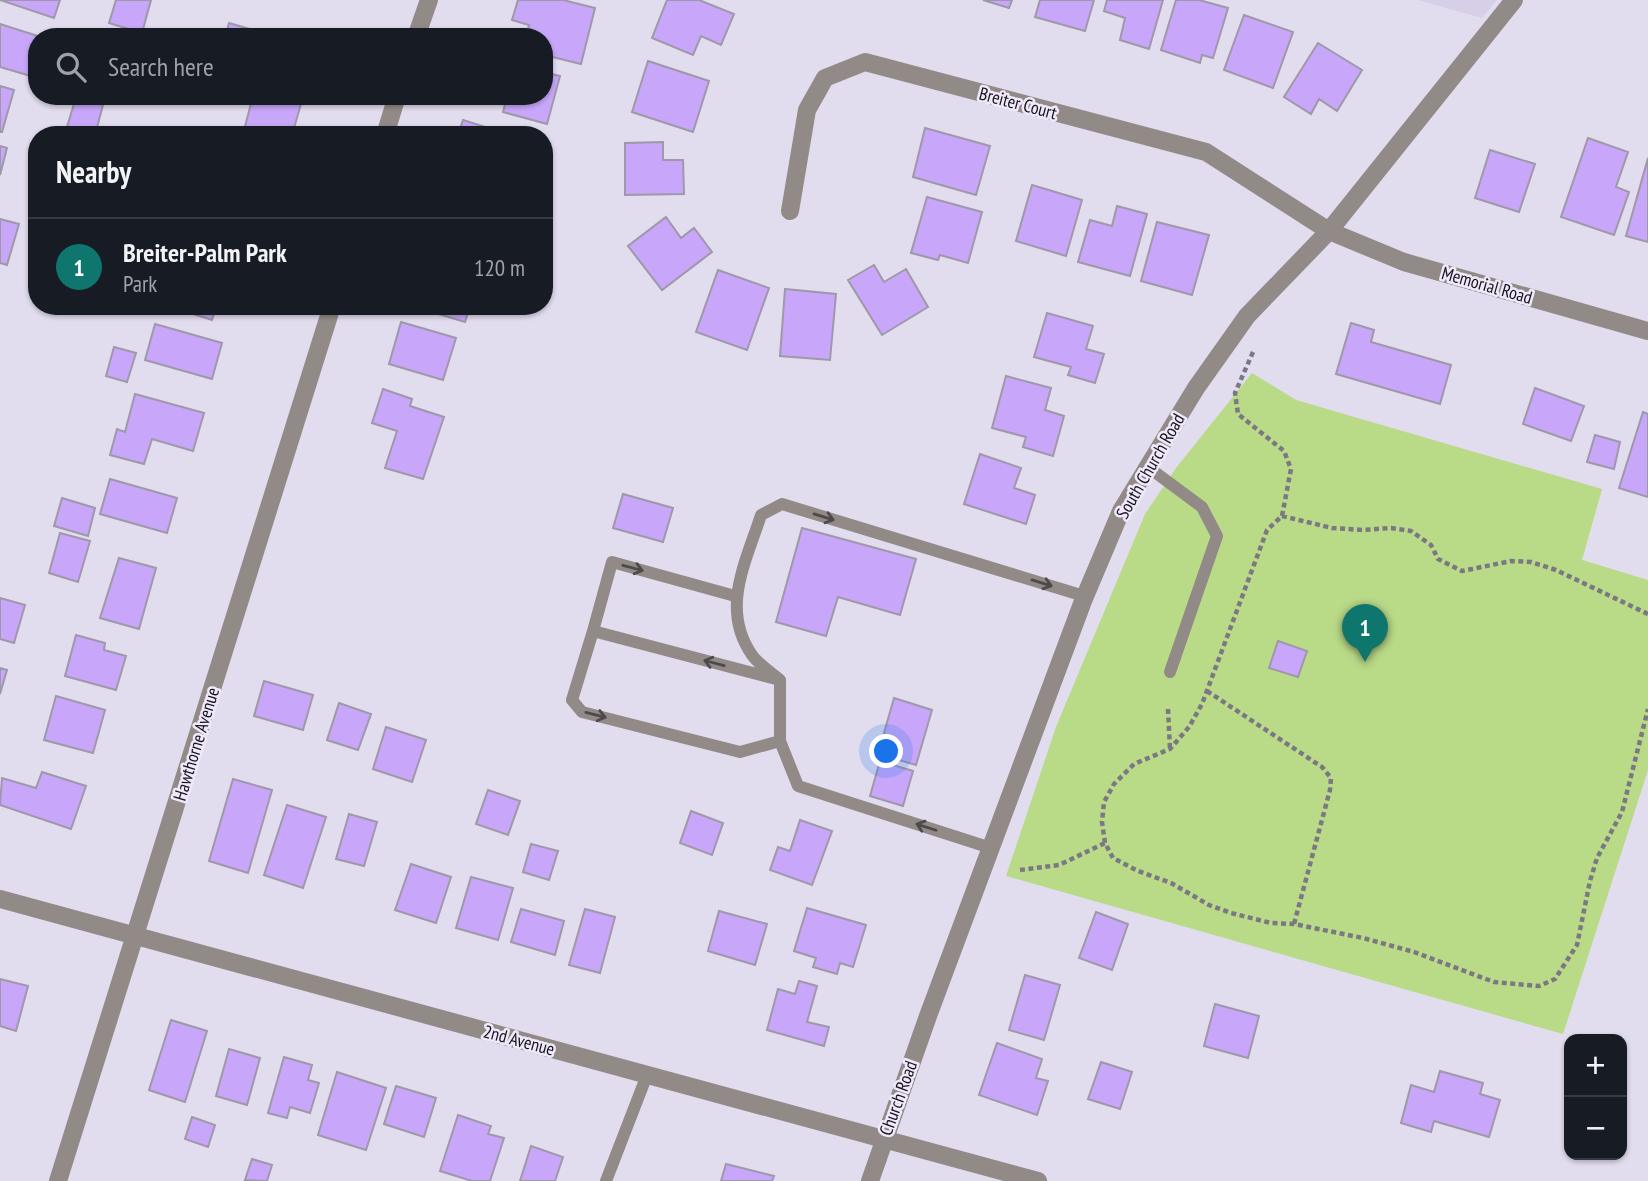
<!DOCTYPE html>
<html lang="en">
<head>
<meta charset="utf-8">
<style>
  :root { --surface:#171b24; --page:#242831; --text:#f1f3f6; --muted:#9ea1a6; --line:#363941; --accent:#0f766e }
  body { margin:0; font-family:"PT Sans Narrow",sans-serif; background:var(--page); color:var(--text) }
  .controls { position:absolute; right:21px; bottom:21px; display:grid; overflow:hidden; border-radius:14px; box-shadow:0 2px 5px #0004 }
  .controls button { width:63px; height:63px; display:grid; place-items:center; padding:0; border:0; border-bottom:2px solid var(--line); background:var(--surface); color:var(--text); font:35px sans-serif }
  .you { position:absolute; left:887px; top:752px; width:24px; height:24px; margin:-18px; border:5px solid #fff; border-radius:50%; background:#1a73e8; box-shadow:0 0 0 10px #1a73e833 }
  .badge { display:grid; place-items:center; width:46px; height:46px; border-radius:50%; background:var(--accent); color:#fff; font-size:23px; font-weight:700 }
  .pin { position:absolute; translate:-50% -58px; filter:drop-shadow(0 2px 4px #0008) }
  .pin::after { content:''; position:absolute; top:37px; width:24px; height:21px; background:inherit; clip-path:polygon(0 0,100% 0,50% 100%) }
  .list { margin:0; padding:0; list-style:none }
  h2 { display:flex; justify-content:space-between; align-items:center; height:91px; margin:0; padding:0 28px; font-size:30px }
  h2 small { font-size:23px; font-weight:400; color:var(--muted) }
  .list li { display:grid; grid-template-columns:46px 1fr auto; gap:21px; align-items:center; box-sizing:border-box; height:98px; padding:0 28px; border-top:2px solid var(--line) }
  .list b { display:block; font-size:26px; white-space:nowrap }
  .list p { margin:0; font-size:23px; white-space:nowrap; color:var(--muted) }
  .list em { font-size:23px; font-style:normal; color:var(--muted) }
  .icon { flex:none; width:38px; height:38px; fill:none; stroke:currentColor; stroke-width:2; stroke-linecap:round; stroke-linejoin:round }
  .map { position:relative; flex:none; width:1648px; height:1181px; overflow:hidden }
  .search { position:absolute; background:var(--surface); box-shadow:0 2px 5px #0004; left:28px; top:28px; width:525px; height:77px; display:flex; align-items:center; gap:18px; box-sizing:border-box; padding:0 24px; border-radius:28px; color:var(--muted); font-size:26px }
  .panel { position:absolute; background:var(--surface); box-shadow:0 2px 5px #0004; left:28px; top:126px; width:525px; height:189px; border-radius:28px }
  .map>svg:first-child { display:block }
  .built { fill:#d6cfe7 }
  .green { fill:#b9da87 }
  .building { fill:#c8a7fa; stroke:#9e98a8; stroke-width:2 }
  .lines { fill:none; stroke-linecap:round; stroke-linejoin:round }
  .path { stroke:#7b7884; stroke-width:4.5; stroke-dasharray:5 3.5; stroke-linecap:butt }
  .lane { stroke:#928a86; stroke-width:12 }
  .street { stroke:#928a86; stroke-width:18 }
  .oneway { stroke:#4e494b }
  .labels { text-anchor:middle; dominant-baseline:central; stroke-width:5; stroke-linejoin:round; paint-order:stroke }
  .street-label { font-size:18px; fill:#16141a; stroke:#efe9fb }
</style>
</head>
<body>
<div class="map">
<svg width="1648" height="1181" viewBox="0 0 1648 1181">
  <rect width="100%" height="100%" fill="#e1dcee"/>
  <path class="built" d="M1418,0H1497L1482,18Z"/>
  <path class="green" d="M1252,373L1296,400L1602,489L1582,560L1648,580V770L1563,1034L1006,876L1056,727L1145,514L1176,468Z"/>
  <path class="building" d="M0,0H60L54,18Z
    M116,0H151L142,33L109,23Z
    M518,0H563L595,8L581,64L544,55V37H526L529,25L512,20Z
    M667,0H699L734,14L721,45L701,36L693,55L652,38Z
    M983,0H1012L1009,8Z
    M1040,0H1094L1085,31L1035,17Z
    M1107,0H1163L1149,49L1120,40L1125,18L1104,11Z
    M1176,0H1199L1228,8L1213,58L1202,55L1200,63L1161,50Z
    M1244,15L1293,32L1273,88L1224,70Z
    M229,23L278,37H225Z
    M0,24L41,37H37V69L34,77L0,67Z
    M1318,43L1362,70L1337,111L1319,99L1311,114L1284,97Z
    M648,61L709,81L693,132L632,112Z
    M544,72L560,76L547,124L503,112L507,96H544Z
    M0,86L14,90L2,132H0Z
    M253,96H273L301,104L292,135L243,134Z
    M76,97L103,105L95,135L67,127Z
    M463,120L511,135H458Z
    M925,128L990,146L976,195L913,177Z
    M1588,138L1628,152L1616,187L1629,192L1614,235L1561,217Z
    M663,142V160H683L684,194L625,195V143Z
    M0,146L7,148L0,175Z
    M1490,150L1535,164L1519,212L1475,198Z
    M1648,158V242L1626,236Z
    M1032,185L1082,200L1066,256L1016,241Z
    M927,197L982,212L968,263L940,255L938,260L911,253Z
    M1117,206L1147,214L1130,276L1078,262L1090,220L1112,226Z
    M666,217L681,238L694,228L712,252L662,290L628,246Z
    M0,219L19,224L7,265L0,263Z
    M1157,222L1209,235L1192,295L1141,281Z
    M874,265L884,282L906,269L928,307L882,335L848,280Z
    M718,270L769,288L747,350L696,332Z
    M785,289L836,294L830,360L780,356Z
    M168,306H216L212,320Z
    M412,306H470L465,322Z
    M1047,313L1093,326L1086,349L1104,354L1095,383L1068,375L1071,367L1034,357Z
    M401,322L456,338L443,380L389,364Z
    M1351,323L1374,330L1371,342L1451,365L1440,404L1336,374Z
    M155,324L222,343L212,379L145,360Z
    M114,347L136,353L127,382L106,376Z
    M1006,376L1051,388L1045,410L1064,416L1053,456L1023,447L1026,437L992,428Z
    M1535,388L1584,406L1571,441L1523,424Z
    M383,389L412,399L410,406L444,417L423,479L385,468L397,431L372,423Z
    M135,394L204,413L193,451L152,439L144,464L110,455L117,429L125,432Z
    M1643,412L1648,414V497L1619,488Z
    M1595,435L1620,442L1614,469L1587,462Z
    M980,454L1021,468L1014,488L1035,495L1026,524L964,504Z
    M110,479L177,498L167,533L100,514Z
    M623,494L673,508L663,542L613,528Z
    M62,498L95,508L88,536L54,526Z
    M802,528L916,559L900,615L838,597L826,636L776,622Z
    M60,533L90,541L78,582L49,573Z
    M119,558L156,568L139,629L100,618Z
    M0,598L25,605L14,643L0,639Z
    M76,635L105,643L104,650L126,656L116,690L65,676Z
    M1278,641L1307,651L1298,677L1269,668Z
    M0,668L7,670L0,694Z
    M264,681L313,695L303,730L254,716Z
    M56,696L105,710L93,753L44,740Z
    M894,698L932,710L916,765L878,754Z
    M339,703L371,714L358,750L327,740Z
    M386,727L426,740L412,782L373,769Z
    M880,761L913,771L903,806L870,796Z
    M42,772L86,786L71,829L0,805L2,778L36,788Z
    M233,779L272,790L248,873L209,861Z
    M488,790L520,801L508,835L476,824Z
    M287,805L326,817L303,888L264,875Z
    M691,811L723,823L712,855L680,843Z
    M349,814L377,822L364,866L336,859Z
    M800,820L832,831L812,885L770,870L778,847L790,851Z
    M531,844L558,851L549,880L523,872Z
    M411,864L451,877L436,923L395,910Z
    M471,877L513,888L498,940L456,928Z
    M807,908L866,925L853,967L840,963L837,974L813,967L816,958L794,951Z
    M521,909L564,921L555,955L511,942Z
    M585,909L615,917L600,973L569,965Z
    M719,911L767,924L755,965L708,951Z
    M1096,912L1128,924L1112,970L1079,958Z
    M1025,975L1060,985L1044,1040L1009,1030Z
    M0,979L28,986L16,1031L0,1026Z
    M799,981L817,986L807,1022L829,1027L824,1046L767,1030L778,989L795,994Z
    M1215,1004L1259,1016L1248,1058L1204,1046Z
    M171,1020L207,1031L185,1102L149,1090Z
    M997,1043L1042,1059L1036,1078L1048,1081L1037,1115L979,1095Z
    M229,1049L260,1058L247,1105L216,1096Z
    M284,1057L312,1065L308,1080L319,1083L310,1113L290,1107L287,1118L268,1113Z
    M1101,1062L1132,1072L1120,1109L1088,1099Z
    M1440,1071L1483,1083L1480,1094L1500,1100L1489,1137L1434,1121L1431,1132L1401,1123L1411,1085L1434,1092Z
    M337,1072L386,1088L366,1150L318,1135Z
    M396,1086L436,1098L424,1137L384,1124Z
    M458,1115L491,1126L488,1134L504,1138L490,1181H472L440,1171Z
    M192,1117L215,1125L208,1147L185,1139Z
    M531,1146L563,1157L555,1181H520Z
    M252,1159L272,1165L267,1181L245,1180Z
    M726,1164L774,1176L772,1181H721Z"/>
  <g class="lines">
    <path class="path" d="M1253,352L1235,393L1238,414L1284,451L1291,469L1282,516L1267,530L1202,704L1189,727L1170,749L1134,764L1114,784L1104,802L1102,822L1105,843L1113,858L1138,871L1171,883L1209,905L1231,913L1271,923L1294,924L1363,938L1414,952L1494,982L1539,986L1555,979L1577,945L1590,881L1597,858L1622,812L1648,709
      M1282,516L1332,528L1363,530L1391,528L1411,531L1431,545L1438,559L1462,571L1511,561L1531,562L1556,570L1648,614
      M1207,691L1322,767L1331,778L1330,790L1294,924
      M1168,709L1170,749
      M1020,870L1059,865L1105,843"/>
    <path class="lane" d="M1148,467L1202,507L1217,536L1170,672
      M593,631L612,562L735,596
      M776,679L593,631L572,700L582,712L740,752L780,741
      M991,848L798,786L780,741V680C771,672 758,664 752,655C720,609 746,562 761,515L782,504L1084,596
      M606,1181L647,1075"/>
    <path class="street" d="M416,37L429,0
      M385,135L397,96
      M790,211L807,110L825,78L865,62L1206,152L1329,231L1404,262L1648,331
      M0,899L1038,1181
      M58,1181L332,306
      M870,1181L928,1016L1083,601L1121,511L1196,388L1247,316L1329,231L1514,0"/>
  </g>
  <defs><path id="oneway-shaft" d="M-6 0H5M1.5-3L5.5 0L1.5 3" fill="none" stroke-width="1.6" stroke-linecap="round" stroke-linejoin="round" transform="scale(1.75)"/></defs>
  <g class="oneway">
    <use href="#oneway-shaft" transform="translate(824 517) rotate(17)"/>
    <use href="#oneway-shaft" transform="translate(633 568) rotate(15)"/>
    <use href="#oneway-shaft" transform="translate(1042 583) rotate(17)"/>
    <use href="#oneway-shaft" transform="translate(714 663) rotate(-165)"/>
    <use href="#oneway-shaft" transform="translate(596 715) rotate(14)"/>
    <use href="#oneway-shaft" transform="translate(926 827) rotate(-162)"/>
  </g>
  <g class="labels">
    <g class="street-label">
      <text transform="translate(1018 103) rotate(15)">Breiter Court</text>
      <text transform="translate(1487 285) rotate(16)">Memorial Road</text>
      <text transform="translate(1150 466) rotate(-60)">South Church Road</text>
      <text transform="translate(196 744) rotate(-73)">Hawthorne Avenue</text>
      <text transform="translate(519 1040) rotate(15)">2nd Avenue</text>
      <text transform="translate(898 1098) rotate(-70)">Church Road</text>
    </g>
  </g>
</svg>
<div class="controls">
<button>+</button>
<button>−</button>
</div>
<div class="you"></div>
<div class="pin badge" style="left:1365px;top:662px">1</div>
<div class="search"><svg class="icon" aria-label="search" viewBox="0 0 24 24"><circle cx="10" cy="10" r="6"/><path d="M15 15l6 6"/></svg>Search here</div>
<section class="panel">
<h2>Nearby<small></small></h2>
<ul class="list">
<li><span class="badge">1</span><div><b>Breiter-Palm Park</b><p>Park</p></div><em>120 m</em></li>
</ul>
</section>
</div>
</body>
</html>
